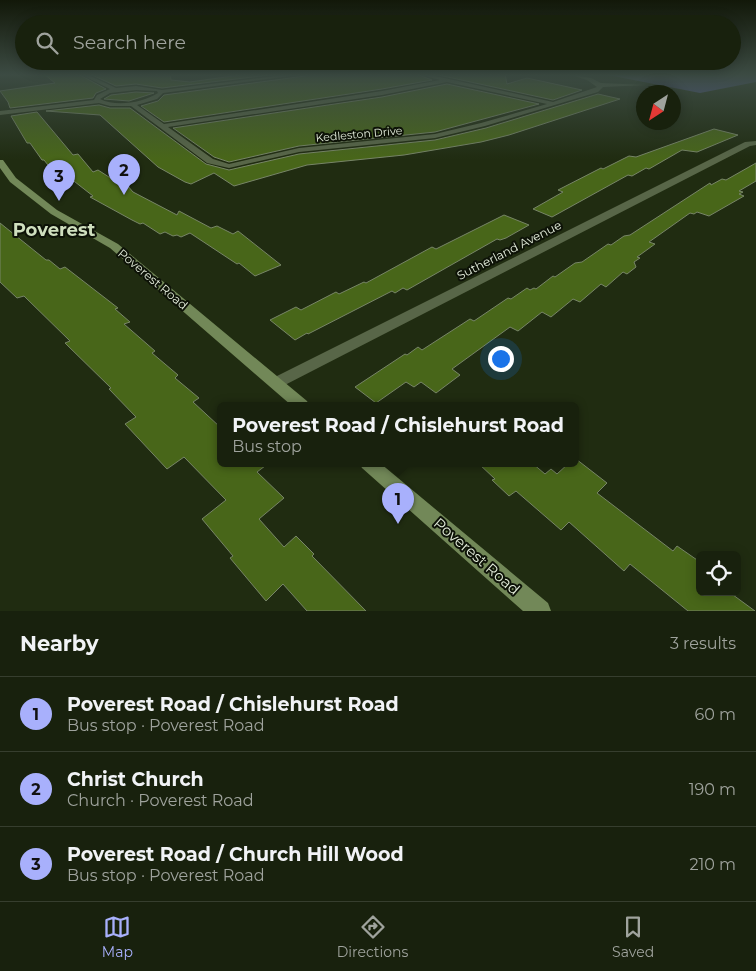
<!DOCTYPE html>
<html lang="en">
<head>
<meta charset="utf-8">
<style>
  :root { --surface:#18210d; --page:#252e1b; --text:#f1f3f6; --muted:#9fa39d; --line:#363e2e; --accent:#a8b0fc }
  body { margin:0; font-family:Montserrat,sans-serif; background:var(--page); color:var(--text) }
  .controls { position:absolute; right:15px; bottom:15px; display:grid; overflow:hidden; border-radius:8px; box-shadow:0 2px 12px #0003 }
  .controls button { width:45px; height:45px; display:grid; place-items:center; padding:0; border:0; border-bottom:1px solid var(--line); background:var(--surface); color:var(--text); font:25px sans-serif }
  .compass { position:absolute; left:636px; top:85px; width:45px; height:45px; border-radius:50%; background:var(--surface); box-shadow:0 2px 12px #0003; rotate:216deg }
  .you { position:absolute; left:500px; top:358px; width:18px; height:18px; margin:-12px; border:4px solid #fff; border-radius:50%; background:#1a73e8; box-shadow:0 0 0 8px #1a73e833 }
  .badge { display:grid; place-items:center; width:32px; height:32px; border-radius:50%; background:var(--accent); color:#111; font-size:16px; font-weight:700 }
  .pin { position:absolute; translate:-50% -41px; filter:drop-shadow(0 1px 2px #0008) }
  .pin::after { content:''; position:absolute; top:26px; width:18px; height:15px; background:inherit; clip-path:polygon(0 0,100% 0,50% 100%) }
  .popup { position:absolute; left:217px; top:402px; width:362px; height:65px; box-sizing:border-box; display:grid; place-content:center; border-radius:8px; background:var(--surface); filter:drop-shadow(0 1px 4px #0005); font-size:16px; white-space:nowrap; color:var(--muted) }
  .popup b { font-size:19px; color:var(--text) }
  .popup::after { content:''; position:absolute; left:50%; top:100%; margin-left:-10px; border:10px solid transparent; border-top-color:var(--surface) }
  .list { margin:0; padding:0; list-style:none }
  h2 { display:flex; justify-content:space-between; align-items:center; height:65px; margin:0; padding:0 20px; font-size:21px }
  h2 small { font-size:16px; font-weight:400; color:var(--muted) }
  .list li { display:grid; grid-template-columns:32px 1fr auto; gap:15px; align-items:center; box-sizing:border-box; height:75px; padding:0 20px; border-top:1px solid var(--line) }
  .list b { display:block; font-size:19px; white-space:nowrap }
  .list p { margin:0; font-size:16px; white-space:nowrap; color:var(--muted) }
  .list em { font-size:16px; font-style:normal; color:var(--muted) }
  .icon { flex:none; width:28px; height:28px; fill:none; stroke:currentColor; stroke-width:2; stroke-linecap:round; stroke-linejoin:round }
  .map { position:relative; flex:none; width:756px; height:611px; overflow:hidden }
  .search { position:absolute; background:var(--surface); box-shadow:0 2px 12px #0003; left:15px; right:15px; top:15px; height:55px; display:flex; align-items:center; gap:12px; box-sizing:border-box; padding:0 18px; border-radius:28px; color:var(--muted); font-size:19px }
  .sheet { height:290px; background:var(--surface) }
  nav { display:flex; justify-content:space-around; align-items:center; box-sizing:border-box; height:70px; border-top:1px solid var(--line); background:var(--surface); font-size:14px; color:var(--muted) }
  nav a { display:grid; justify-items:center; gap:2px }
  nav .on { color:var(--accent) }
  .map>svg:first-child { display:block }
  .forest { fill:#55599e }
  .building { fill:#486619; stroke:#778567 }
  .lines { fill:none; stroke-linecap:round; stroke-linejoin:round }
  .street { fill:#586648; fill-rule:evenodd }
  .secondary { fill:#728858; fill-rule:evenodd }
  .labels { text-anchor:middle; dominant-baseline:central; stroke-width:4; stroke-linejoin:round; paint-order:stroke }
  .far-street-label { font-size:11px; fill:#e3ecdb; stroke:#0d1207 }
  .street-label { font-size:12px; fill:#e3ecdb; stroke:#0d1207 }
  .near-street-label { font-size:15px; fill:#e3ecdb; stroke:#0d1207 }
  .district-label { font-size:18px; font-weight:bold; fill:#cfdfbe; stroke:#0d1207 }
</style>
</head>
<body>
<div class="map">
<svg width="756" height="611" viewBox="0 0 756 611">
  <rect width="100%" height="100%" fill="#202c11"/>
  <path class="forest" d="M603,74H756V82L700,93Z"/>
  <path class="building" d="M44,74H78L106,89L96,93L93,98L10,108L8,102L0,91L55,83Z
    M90,74H170L171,80L190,82L247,74H277L162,88L136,84L116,86Z
    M307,74H416L432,80L382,89L164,122L141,106L158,101L164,95L305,76Z
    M434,74H505L507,84L527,78L582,90L553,100Z
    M447,84L539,104L435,132L299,146L229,162L214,157L173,128L382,97Z
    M136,92L154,93L129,101L104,99L111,95Z
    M598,94L620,99L509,135L481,142L404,155L307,165L234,186L214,173L191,184L185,182L158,167L100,115L46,111L99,105L110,108H130L206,164L229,170L299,154L435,140L486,128Z
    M37,112L73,155L78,154L93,172L98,170L123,186L127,185L133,192L177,215L179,211L211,228L217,226L233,234L238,231L281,265L255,276L239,263L237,264L190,233L181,237L177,235L173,236L165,232L160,234L143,223L140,224L132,220L90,197L93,196L61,171L56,172L52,164L48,165L44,160H42L30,143H27L11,116Z
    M714,129L738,135L697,152L682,150L649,169L646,168L632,176L628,175L552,217L533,209L563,192L558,190L601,168L603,169L629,156L636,157Z
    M756,163V181L739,191L743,192L739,194L744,196L709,216L697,212L694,214L690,213L649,242L655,244L637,257L640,258L634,262L636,267L627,274L623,272L606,287L601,284L580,302L573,299L551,317L542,312L518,331L510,327L452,369L460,375L436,393L421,382L414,387L406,382L376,403L355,387L405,354L407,355L418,347L422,350L470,319L474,321L508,298L511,299L527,288L530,290L534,288L536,289L553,276L555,277L575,263L582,262L608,244L611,245L624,236L630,235L710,183L711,185L722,179L726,180Z
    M504,215L529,225L506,238L500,240L497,239L407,290L403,288L395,293L392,291L308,334L307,333L295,340L270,320L296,307L301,310L336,292L339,294L364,282L366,283L432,247L436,249Z
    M0,223L46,260H49L60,269L65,267L118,308L115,309L130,322L124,324L155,351L152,353L178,375L175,378L199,398L193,402L220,427V463H269L257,472L284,498L259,519L284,547L296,536L314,554L312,556L366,611H307L283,584L266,601L230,558L233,556L202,519L226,500L184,457L167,469L125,424L136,417L109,389L111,388L65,343L70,341L24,296L17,298L0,282Z
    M576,459L607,483L597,493L673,551L677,546L700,562V592H729L755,611H688L630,564L624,571L569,522L561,530L516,491L509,496L492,480L495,479L478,463H532L545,474L551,469L557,474L569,463H576Z"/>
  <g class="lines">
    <path class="street" d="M80,74H86L116,88L136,86L162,90L292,74H305L163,93L157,99L137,105L164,124L382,91L440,80L418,74H426L553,102L597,87L587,80L568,74L591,78L601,83L646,85L603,87L598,92L485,126L435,138L299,152L229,168L207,163L131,106H110L99,103L0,115V111L94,100L97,95L110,89ZM447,82L547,104L481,123L435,134L299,148L229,164L213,159L168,127L382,95ZM136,90L157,91L158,93C142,103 116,107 100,99L110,93Z
      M756,141V145L750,146L281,387L276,388L271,387L268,383L271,379L745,142Z"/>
    <path class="secondary" d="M0,160H3L16,178L57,210L118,244L307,401L309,405H291L110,248L51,214L10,182L0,168Z
      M359,463H380L548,603L551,611H523L362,468Z"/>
  </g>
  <linearGradient id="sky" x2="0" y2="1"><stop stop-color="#121809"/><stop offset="0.47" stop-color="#3c4b43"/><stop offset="1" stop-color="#3c4b43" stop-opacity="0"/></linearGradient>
  <rect width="756" height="159" fill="url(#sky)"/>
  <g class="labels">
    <g class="far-street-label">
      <text transform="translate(359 134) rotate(-5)">Kedleston Drive</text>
    </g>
    <g class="street-label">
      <text transform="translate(509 250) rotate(-27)">Sutherland Avenue</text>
      <text transform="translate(153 279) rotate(40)">Poverest Road</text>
    </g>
    <g class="near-street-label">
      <text transform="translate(477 556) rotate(41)">Poverest Road</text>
    </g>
    <g class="district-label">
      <text x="54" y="230">Poverest</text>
    </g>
  </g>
</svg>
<div class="controls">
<button><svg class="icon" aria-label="locate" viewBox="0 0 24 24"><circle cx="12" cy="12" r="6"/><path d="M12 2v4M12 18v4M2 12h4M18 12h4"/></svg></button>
</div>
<svg class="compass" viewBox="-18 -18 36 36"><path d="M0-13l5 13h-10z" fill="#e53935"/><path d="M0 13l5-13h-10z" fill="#9fa39d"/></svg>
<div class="you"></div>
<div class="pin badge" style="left:398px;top:524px">1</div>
<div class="popup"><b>Poverest Road / Chislehurst Road</b>Bus stop</div>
<div class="pin badge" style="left:124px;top:195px">2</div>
<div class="pin badge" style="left:59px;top:201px">3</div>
<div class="search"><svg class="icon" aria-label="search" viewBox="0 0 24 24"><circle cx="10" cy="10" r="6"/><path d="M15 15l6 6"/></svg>Search here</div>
</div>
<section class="sheet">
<h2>Nearby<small>3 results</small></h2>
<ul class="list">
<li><span class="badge">1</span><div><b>Poverest Road / Chislehurst Road</b><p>Bus stop · Poverest Road</p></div><em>60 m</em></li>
<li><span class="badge">2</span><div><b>Christ Church</b><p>Church · Poverest Road</p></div><em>190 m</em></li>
<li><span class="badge">3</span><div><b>Poverest Road / Church Hill Wood</b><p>Bus stop · Poverest Road</p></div><em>210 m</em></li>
</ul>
</section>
<nav>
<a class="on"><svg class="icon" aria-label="map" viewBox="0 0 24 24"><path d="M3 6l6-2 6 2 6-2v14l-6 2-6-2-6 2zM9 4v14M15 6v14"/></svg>Map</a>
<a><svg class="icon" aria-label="directions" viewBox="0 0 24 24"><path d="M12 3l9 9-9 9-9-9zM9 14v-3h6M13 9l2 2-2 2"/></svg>Directions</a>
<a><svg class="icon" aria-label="saved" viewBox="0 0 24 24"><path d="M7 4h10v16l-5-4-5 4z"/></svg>Saved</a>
</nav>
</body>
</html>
